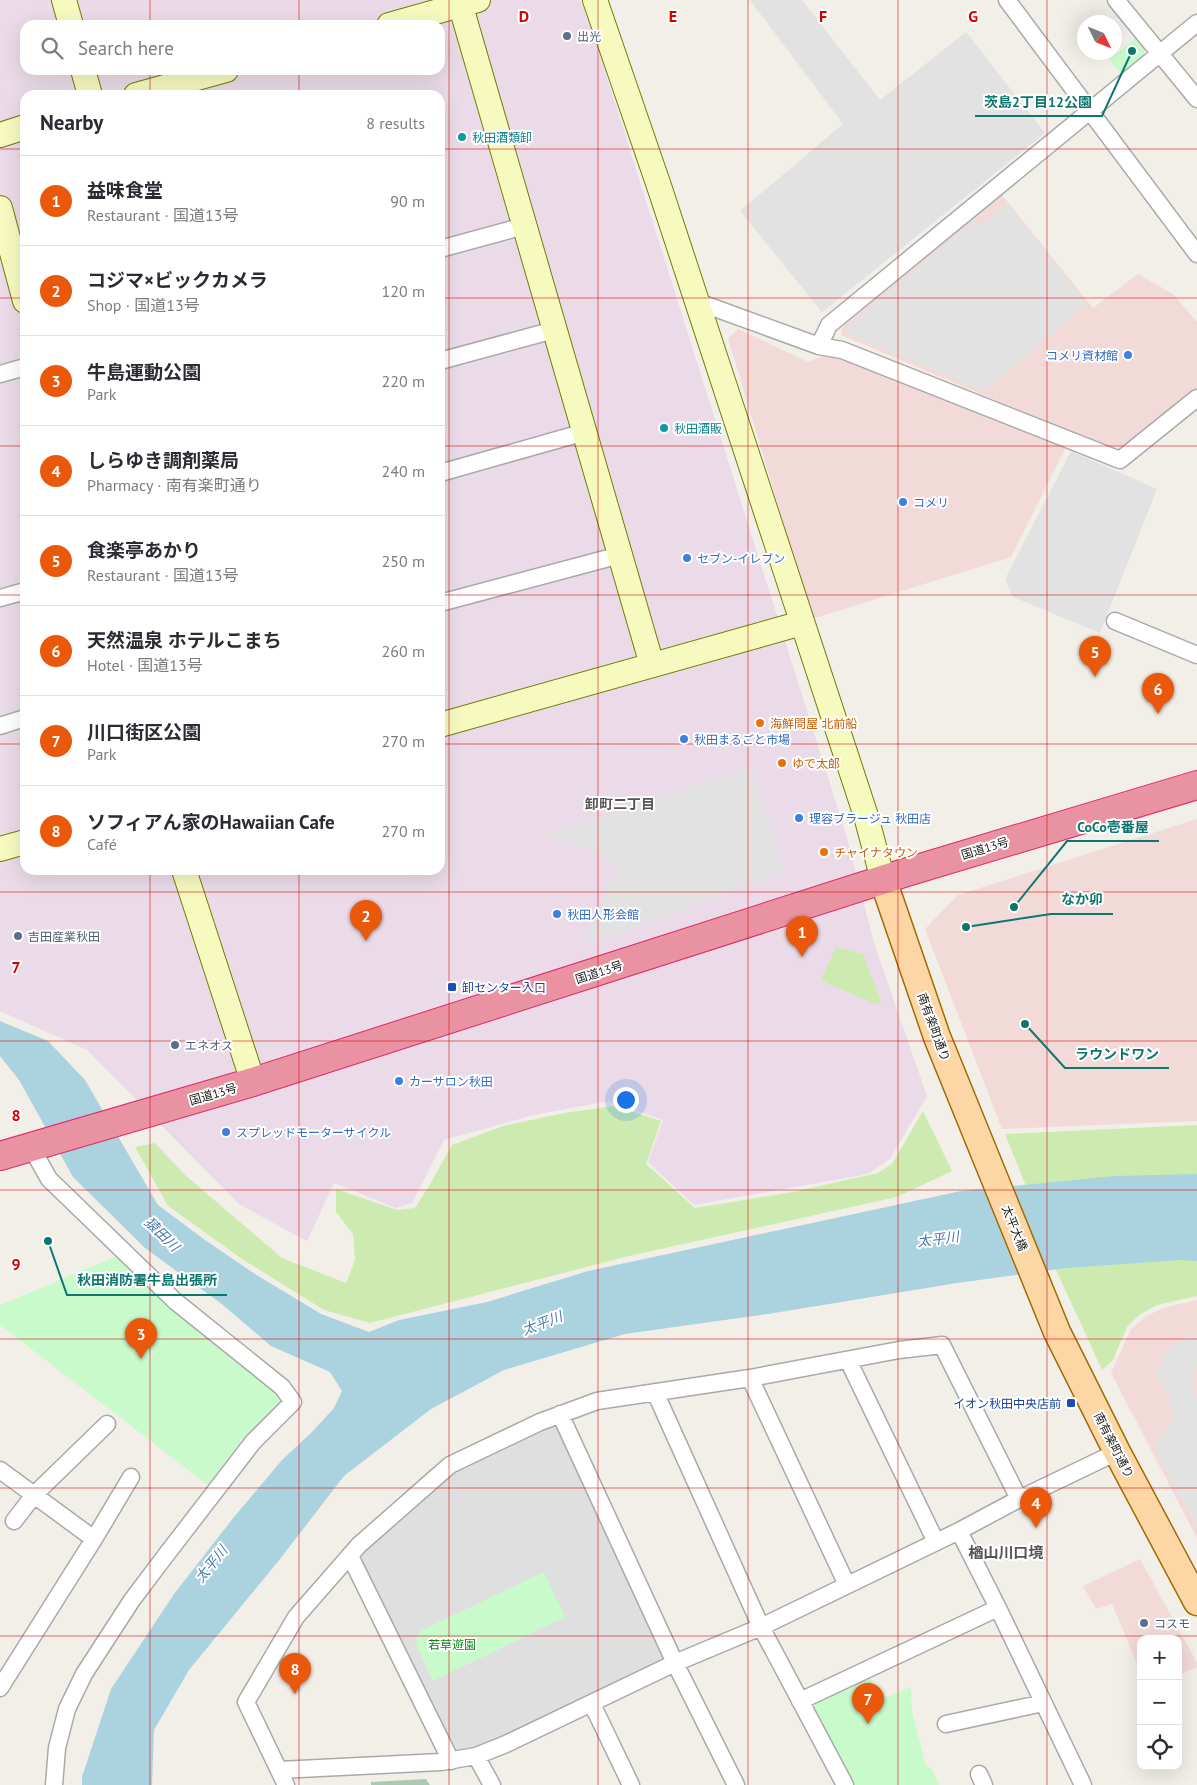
<!DOCTYPE html>
<html lang="en">
<head>
<meta charset="utf-8">
<style>
  :root { --surface:#fff; --page:#f2f2f3; --text:#2b2b33; --muted:#7c7c81; --line:#e1e1e2; --accent:#ea580c }
  body { margin:0; font-family:"PT Sans","Noto Sans JP",sans-serif; background:var(--page); color:var(--text) }
  .controls { position:absolute; right:15px; bottom:15px; display:grid; overflow:hidden; border-radius:10px; box-shadow:0 5px 20px #0002 }
  .controls button { width:45px; height:45px; display:grid; place-items:center; padding:0; border:0; border-bottom:1px solid var(--line); background:var(--surface); color:var(--text); font:25px sans-serif }
  .compass { position:absolute; left:1077px; top:15px; width:45px; height:45px; border-radius:50%; background:var(--surface); box-shadow:0 5px 20px #0002; rotate:133deg }
  .you { position:absolute; left:625px; top:1099px; width:18px; height:18px; margin:-12px; border:4px solid #fff; border-radius:50%; background:#1a73e8; box-shadow:0 0 0 8px #1a73e833 }
  .badge { display:grid; place-items:center; width:32px; height:32px; border-radius:50%; background:var(--accent); color:#fff; font-size:16px; font-weight:700 }
  .pin { position:absolute; translate:-50% -41px; filter:drop-shadow(0 1px 2px #0008) }
  .pin::after { content:''; position:absolute; top:26px; width:18px; height:15px; background:inherit; clip-path:polygon(0 0,100% 0,50% 100%) }
  .list { margin:0; padding:0; list-style:none }
  h2 { display:flex; justify-content:space-between; align-items:center; height:65px; margin:0; padding:0 20px; font-size:21px }
  h2 small { font-size:16px; font-weight:400; color:var(--muted) }
  .list li { display:grid; grid-template-columns:32px 1fr auto; gap:15px; align-items:center; box-sizing:border-box; height:90px; padding:0 20px; border-top:1px solid var(--line) }
  .list b { display:block; font-size:19px; white-space:nowrap }
  .list p { margin:0; font-size:16px; white-space:nowrap; color:var(--muted) }
  .list em { font-size:16px; font-style:normal; color:var(--muted) }
  .icon { flex:none; width:28px; height:28px; fill:none; stroke:currentColor; stroke-width:2; stroke-linecap:round; stroke-linejoin:round }
  .map { position:relative; flex:none; width:1197px; height:1785px; overflow:hidden }
  .search { position:absolute; background:var(--surface); box-shadow:0 5px 20px #0002; left:20px; top:20px; width:425px; height:55px; display:flex; align-items:center; gap:12px; box-sizing:border-box; padding:0 18px; border-radius:15px; color:var(--muted); font-size:19px }
  .panel { position:absolute; background:var(--surface); box-shadow:0 5px 20px #0002; left:20px; top:90px; width:425px; height:785px; border-radius:15px }
  .map>svg:first-child { display:block }
  .residential { fill:#e0dfdf }
  .commercial { fill:#f2dad9 }
  .industrial { fill:#ebdbe8; fill-rule:evenodd }
  .grass { fill:#cdebb0 }
  .cemetery { fill:#aacbaf }
  .park { fill:#c8facc }
  .parking { fill:#e2e2e2 }
  .water { fill:#aad3df }
  .lines { fill:none; stroke-linecap:round; stroke-linejoin:round }
  .street-casing { stroke:#a9a9a9; stroke-width:19 }
  .secondary-casing { stroke:#707d05; stroke-width:26 }
  .primary-casing { stroke:#a06b00; stroke-width:29 }
  .highway-casing { stroke:#dc2a67; stroke-width:30 }
  .street { stroke:#fff; stroke-width:16 }
  .secondary { stroke:#f7fabf; stroke-width:24 }
  .primary { stroke:#fcd6a4; stroke-width:26 }
  .highway { stroke:#e892a2; stroke-width:28 }
  .grid { fill:none; stroke:#d40000; stroke-width:1; stroke-opacity:0.55 }
  .service-dot { fill:#5c6f8a; stroke:#fff; stroke-width:2 }
  .culture-dot { fill:#0f9aa8; stroke:#fff; stroke-width:2 }
  .shop-dot { fill:#3f7fe0; stroke:#fff; stroke-width:2 }
  .food-dot { fill:#e8710a; stroke:#fff; stroke-width:2 }
  .transit-dot { fill:#1a4fb4; stroke:#fff; stroke-width:2 }
  .labels { text-anchor:middle; dominant-baseline:central; stroke-width:4; stroke-linejoin:round; paint-order:stroke }
  .service-label { font-size:12px; fill:#4e5e75; stroke:#fff; text-anchor:start }
  .culture-label { font-size:12px; fill:#0d838f; stroke:#fff; text-anchor:start }
  .shop-label { font-size:12px; fill:#366cbe; stroke:#fff; text-anchor:start }
  .food-label { font-size:12px; fill:#c56008; stroke:#fff; text-anchor:start }
  .street-label { font-size:12px; fill:#222; stroke:#fff }
  .transit-label { font-size:12px; fill:#164399; stroke:#fff; text-anchor:start }
  .park-label { font-size:12px; fill:#0c8416; stroke:#fff }
  .neighbourhood-label { font-size:14px; font-weight:bold; fill:#555; stroke:#fff }
  .water-label { font-size:14px; font-style:italic; fill:#4a7aab; stroke:#fff }
  .quarter-label { font-size:15px; font-weight:bold; fill:#555; stroke:#fff }
  .grid-label { font-size:16px; text-anchor:middle; font-weight:bold; fill:#d40000; stroke:#fff; stroke-width:4; stroke-linejoin:round; paint-order:stroke }
  .leader { fill:none; stroke:#0f766e; stroke-width:2 }
  .callout-dot { fill:#0f766e; stroke:#fff; stroke-width:2 }
  .callout-label { font-size:14px; text-anchor:middle; font-weight:bold; fill:#0f766e; stroke:#fff; stroke-width:4; stroke-linejoin:round; paint-order:stroke }
</style>
</head>
<body>
<div class="map">
<svg width="1197" height="1785" viewBox="0 0 1197 1785">
  <rect width="100%" height="100%" fill="#f2efe9"/>
  <path class="residential" d="M560,1414L675,1663L451,1761L350,1556L450,1465Z"/>
  <path class="commercial" d="M1002,195L1093,308L1138,274L1173,294L1197,322V387L1124,447H1107L841,335L843,326Z
    M738,329L808,362L830,353L1066,447L1011,557L812,619L728,338Z
    M1197,819V1121L1002,1129L925,929L958,895Z
    M1197,1300V1538L1111,1373L1131,1329L1148,1315L1167,1307Z
    M1140,1559L1197,1663V1667L1178,1675V1639H1141V1673L1112,1604L1096,1609L1083,1586Z"/>
  <path class="industrial" d="M0,0H580L593,33L846,834L874,943L927,1096L890,1159L868,1174L694,1205L648,1162L663,1120L609,1101L534,1115L444,1140L412,1203L396,1208L334,1183L307,1241L240,1205L87,1050L0,1011ZM25,25H440V70H25ZM25,95H440V870H25Z"/>
  <path class="grass" d="M836,947L863,954L881,1002L874,1004L821,980Z
    M615,1106L661,1121L646,1164L695,1208L788,1193L878,1173L892,1164L923,1111L952,1171L897,1197L633,1255L370,1323L324,1310L242,1259L168,1206L135,1147L155,1143L185,1175L282,1258L346,1283L355,1260L353,1234L336,1212V1189L397,1210L415,1208L429,1186L452,1145L503,1126L564,1113Z
    M1197,1125V1179L1026,1186L1005,1134Z
    M1197,1255V1296L1157,1305L1139,1315L1127,1327L1113,1360L1102,1370L1052,1261Z"/>
  <path class="cemetery" d="M426,1779L430,1785H371V1782Z"/>
  <path class="park" d="M1137,37L1144,46V56L1122,75L1109,59Z
    M120,1255L280,1393L281,1408L230,1460L209,1486L0,1325V1305Z
    M544,1572L565,1617L433,1681L416,1644L417,1636L422,1630Z
    M869,1675L881,1699L911,1687L912,1711L926,1766L932,1769L939,1785H852L812,1710L819,1698Z"/>
  <path class="parking" d="M750,0H802L880,100L966,32L1045,133L822,312L740,211L843,124Z
    M1007,204L1087,304L984,391L845,333L850,324L974,221L979,227Z
    M1071,451L1157,489L1100,633L1013,597L1005,579Z
    M751,767L785,872L586,945L617,864L581,845L543,836Z
    M1193,1334L1197,1336V1362L1192,1386L1197,1397V1527L1153,1445L1163,1436L1172,1422L1170,1400L1156,1374L1168,1348Z"/>
  <path class="water" d="M0,1021L48,1041L85,1080L158,1205L205,1240L255,1274L321,1314L369,1332L399,1320L487,1302L588,1271L961,1191L1115,1176L1197,1174V1261L1180,1260L1067,1268L957,1283L768,1314L625,1334L504,1370L431,1409L344,1476L280,1559L189,1670L154,1730L152,1785H82V1777L111,1689L174,1594L234,1517L282,1460L312,1432L334,1408L342,1391L330,1372L271,1346L223,1305L145,1248L73,1177L19,1080L0,1056Z"/>
  <g class="lines">
    <g class="street-casing">
      <path id="street" d="M1007,0L1197,254
        M1116,0L1197,99
        M440,249L524,226
        M698,302L819,346L842,350L1120,460L1197,398
        M819,346L829,325L1197,23
        M440,361L554,330
        M0,374L25,367
        M440,473L585,432
        M0,598L25,591
        M440,603L620,555
        M1115,621L1197,655
        M0,726L25,718
        M31,1147L49,1179L175,1301L282,1387L293,1402L253,1442L166,1555L132,1600L84,1674L67,1709L57,1748L54,1785
        M848,1360L936,1542
        M750,1378L847,1585
        M655,1392L761,1627L845,1785
        M560,1414L675,1663L736,1785
        M0,1470L94,1539L0,1688
        M14,1521L34,1495L107,1424
        M959,1531L998,1608L1083,1785
        M94,1539L131,1477
        M350,1556L451,1761
        M800,1701L998,1608
        M592,1704L631,1785
        M946,1724L1043,1703
        M476,1756L492,1785
        M279,1770L441,1762L476,1756L506,1744L675,1663L761,1627L959,1531L1019,1499L1117,1452
        M979,1774L984,1785
        M286,1785L246,1702L296,1617L359,1545L450,1465L540,1422L597,1401L750,1378L899,1350L942,1345L1019,1499"/>
    </g>
    <g class="secondary-casing">
      <path id="secondary" d="M64,0L71,25
        M459,0L652,665
        M595,0L659,186L866,816L883,880
        M389,25L478,0
        M83,70L90,95
        M136,95L226,70
        M0,135L25,127
        M0,208L25,301
        M440,725L802,623
        M0,849L25,842
        M184,870L253,1082"/>
    </g>
    <g class="primary-casing">
      <path id="primary" d="M883,880L937,1037L1057,1332L1117,1452L1197,1602"/>
    </g>
    <g class="highway-casing">
      <path id="highway" d="M0,1156L253,1082L907,872L1197,785"/>
    </g>
    <use href="#street" class="street"/>
    <use href="#secondary" class="secondary"/>
    <use href="#primary" class="primary"/>
    <use href="#highway" class="highway"/>
  </g>
  <path class="grid" d="M150,0V25M299,0V25M449,0V1785M598,0V1785M748,0V1785M898,0V1785M1047,0V1785M150,70V95M299,70V95M0,149H25M440,149H1197M0,298H25M440,298H1197M0,446H25M440,446H1197M0,595H25M440,595H1197M0,744H25M440,744H1197M150,870V1785M299,870V1785M0,892H1197M0,1041H1197M0,1190H1197M0,1339H1197M0,1488H1197M0,1636H1197"/>
  <g class="service-dot">
    <circle cx="567" cy="36" r="5"/>
    <circle cx="18" cy="936" r="5"/>
    <circle cx="175" cy="1045" r="5"/>
    <circle cx="1144" cy="1623" r="5"/>
  </g>
  <g class="culture-dot">
    <circle cx="462" cy="137" r="5"/>
    <circle cx="664" cy="428" r="5"/>
  </g>
  <g class="shop-dot">
    <circle cx="1128" cy="355" r="5"/>
    <circle cx="903" cy="502" r="5"/>
    <circle cx="687" cy="558" r="5"/>
    <circle cx="684" cy="739" r="5"/>
    <circle cx="799" cy="818" r="5"/>
    <circle cx="557" cy="914" r="5"/>
    <circle cx="399" cy="1081" r="5"/>
    <circle cx="226" cy="1132" r="5"/>
  </g>
  <g class="food-dot">
    <circle cx="760" cy="723" r="5"/>
    <circle cx="782" cy="763" r="5"/>
    <circle cx="824" cy="852" r="5"/>
  </g>
  <g class="transit-dot">
    <rect x="447" y="982" width="10" height="10" rx="2.5"/>
    <rect x="1066" y="1398" width="10" height="10" rx="2.5"/>
  </g>
  <g class="labels">
    <g class="service-label">
      <text x="577" y="36">出光</text>
      <text x="28" y="936">吉田産業秋田</text>
      <text x="185" y="1045">エネオス</text>
      <text x="1154" y="1623">コスモ</text>
    </g>
    <g class="culture-label">
      <text x="472" y="137">秋田酒類卸</text>
      <text x="674" y="428">秋田酒販</text>
    </g>
    <g class="shop-label">
      <text x="1118" y="355" text-anchor="end">コメリ資材館</text>
      <text x="913" y="502">コメリ</text>
      <text x="697" y="558">セブン-イレブン</text>
      <text x="694" y="739">秋田まるごと市場</text>
      <text x="809" y="818">理容ブラージュ 秋田店</text>
      <text x="567" y="914">秋田人形会館</text>
      <text x="409" y="1081">カーサロン秋田</text>
      <text x="236" y="1132">スプレッドモーターサイクル</text>
    </g>
    <g class="food-label">
      <text x="770" y="723">海鮮問屋 北前船</text>
      <text x="792" y="763">ゆで太郎</text>
      <text x="834" y="852">チャイナタウン</text>
    </g>
    <g class="street-label">
      <text transform="translate(985 848) rotate(-17)">国道13号</text>
      <text transform="translate(599 972) rotate(-18)">国道13号</text>
      <text transform="translate(934 1027) rotate(70)">南有楽町通り</text>
      <text transform="translate(213 1094) rotate(-16)">国道13号</text>
      <text transform="translate(1015 1228) rotate(68)">太平大橋</text>
      <text transform="translate(1114 1445) rotate(63)">南有楽町通り</text>
    </g>
    <g class="transit-label">
      <text x="462" y="987">卸センター入口</text>
      <text x="1061" y="1403" text-anchor="end">イオン秋田中央店前</text>
    </g>
    <g class="park-label">
      <text x="452" y="1644">若草遊園</text>
    </g>
    <g class="neighbourhood-label">
      <text x="620" y="804">卸町二丁目</text>
    </g>
    <g class="water-label">
      <text transform="translate(162 1234) rotate(44)">猿田川</text>
      <text transform="translate(938 1239) rotate(-7)">太平川</text>
      <text transform="translate(542 1323) rotate(-21)">太平川</text>
      <text transform="translate(211 1564) rotate(-51)">太平川</text>
    </g>
    <g class="quarter-label">
      <text x="1006" y="1552">楢山川口境</text>
    </g>
  </g>
  <g class="grid-label">
    <text x="524" y="22">D</text>
    <text x="673" y="22">E</text>
    <text x="823" y="22">F</text>
    <text x="973" y="22">G</text>
    <text x="16" y="973">7</text>
    <text x="16" y="1121">8</text>
    <text x="16" y="1270">9</text>
  </g>
  <path class="leader" d="M1132 51L1102 116H975M1014 907L1067 841H1159M966 927L1051 914H1113M1025 1024L1065 1068H1169M48 1241L67 1295H227"/>
  <g class="callout-dot">
    <circle cx="1132" cy="51" r="5"/>
    <circle cx="1014" cy="907" r="5"/>
    <circle cx="966" cy="927" r="5"/>
    <circle cx="1025" cy="1024" r="5"/>
    <circle cx="48" cy="1241" r="5"/>
  </g>
  <g class="callout-label">
    <text x="1038" y="107">茨島2丁目12公園</text>
    <text x="1113" y="832">CoCo壱番屋</text>
    <text x="1082" y="904">なか卯</text>
    <text x="1117" y="1059">ラウンドワン</text>
    <text x="147" y="1285">秋田消防署牛島出張所</text>
  </g>
</svg>
<div class="controls">
<button>+</button>
<button>−</button>
<button><svg class="icon" aria-label="locate" viewBox="0 0 24 24"><circle cx="12" cy="12" r="6"/><path d="M12 2v4M12 18v4M2 12h4M18 12h4"/></svg></button>
</div>
<svg class="compass" viewBox="-18 -18 36 36"><path d="M0-13l5 13h-10z" fill="#e53935"/><path d="M0 13l5-13h-10z" fill="#7c7c81"/></svg>
<div class="you"></div>
<div class="pin badge" style="left:802px;top:957px">1</div>
<div class="pin badge" style="left:366px;top:941px">2</div>
<div class="pin badge" style="left:141px;top:1359px">3</div>
<div class="pin badge" style="left:1036px;top:1528px">4</div>
<div class="pin badge" style="left:1095px;top:677px">5</div>
<div class="pin badge" style="left:1158px;top:714px">6</div>
<div class="pin badge" style="left:868px;top:1724px">7</div>
<div class="pin badge" style="left:295px;top:1694px">8</div>
<div class="search"><svg class="icon" aria-label="search" viewBox="0 0 24 24"><circle cx="10" cy="10" r="6"/><path d="M15 15l6 6"/></svg>Search here</div>
<section class="panel">
<h2>Nearby<small>8 results</small></h2>
<ul class="list">
<li><span class="badge">1</span><div><b>益味食堂</b><p>Restaurant · 国道13号</p></div><em>90 m</em></li>
<li><span class="badge">2</span><div><b>コジマ×ビックカメラ</b><p>Shop · 国道13号</p></div><em>120 m</em></li>
<li><span class="badge">3</span><div><b>牛島運動公園</b><p>Park</p></div><em>220 m</em></li>
<li><span class="badge">4</span><div><b>しらゆき調剤薬局</b><p>Pharmacy · 南有楽町通り</p></div><em>240 m</em></li>
<li><span class="badge">5</span><div><b>食楽亭あかり</b><p>Restaurant · 国道13号</p></div><em>250 m</em></li>
<li><span class="badge">6</span><div><b>天然温泉 ホテルこまち</b><p>Hotel · 国道13号</p></div><em>260 m</em></li>
<li><span class="badge">7</span><div><b>川口街区公園</b><p>Park</p></div><em>270 m</em></li>
<li><span class="badge">8</span><div><b>ソフィアん家のHawaiian Cafe</b><p>Café</p></div><em>270 m</em></li>
</ul>
</section>
</div>
</body>
</html>
